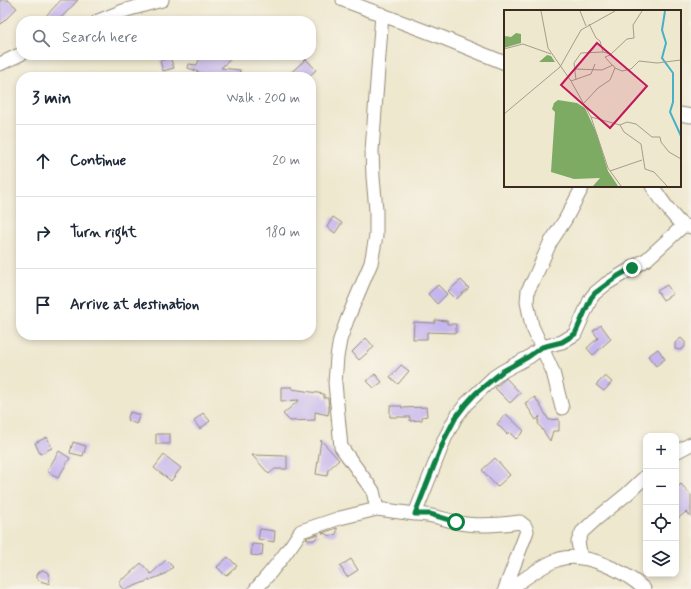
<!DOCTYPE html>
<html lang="en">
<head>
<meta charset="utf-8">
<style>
  :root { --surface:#fff; --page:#f6f6f7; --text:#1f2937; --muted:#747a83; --line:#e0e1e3 }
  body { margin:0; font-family:Mynerve,sans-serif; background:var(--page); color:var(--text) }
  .controls { position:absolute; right:12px; bottom:12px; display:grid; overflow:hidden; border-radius:8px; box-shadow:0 2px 6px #0003 }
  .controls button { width:36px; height:36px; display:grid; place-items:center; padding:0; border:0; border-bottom:1px solid var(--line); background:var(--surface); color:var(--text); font:20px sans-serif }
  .stop { position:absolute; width:12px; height:12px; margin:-9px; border:3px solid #0b8043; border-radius:50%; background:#fff }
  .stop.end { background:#0b8043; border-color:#fff; box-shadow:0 1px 4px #0008 }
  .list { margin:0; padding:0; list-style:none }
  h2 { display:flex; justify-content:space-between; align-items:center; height:52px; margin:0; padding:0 16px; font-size:17px }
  h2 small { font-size:13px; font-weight:400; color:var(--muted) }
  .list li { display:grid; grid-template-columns:26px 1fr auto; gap:12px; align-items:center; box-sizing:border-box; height:72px; padding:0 16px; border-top:1px solid var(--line) }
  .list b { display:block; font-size:15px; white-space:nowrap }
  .list em { font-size:13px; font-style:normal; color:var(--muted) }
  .icon { flex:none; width:22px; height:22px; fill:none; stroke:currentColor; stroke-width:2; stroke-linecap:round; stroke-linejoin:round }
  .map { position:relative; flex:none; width:691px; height:589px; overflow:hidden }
  .search { position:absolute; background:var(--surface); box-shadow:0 2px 6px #0003; left:16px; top:16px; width:300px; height:44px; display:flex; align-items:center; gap:10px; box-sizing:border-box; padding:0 14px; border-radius:16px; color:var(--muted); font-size:15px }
  .panel { position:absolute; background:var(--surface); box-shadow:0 2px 6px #0003; left:16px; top:72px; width:300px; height:268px; border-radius:16px }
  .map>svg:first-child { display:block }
  .building { fill:#c5b5ee }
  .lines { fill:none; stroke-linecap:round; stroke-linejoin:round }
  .minor-casing { stroke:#948976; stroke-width:15 }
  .minor { stroke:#fff; stroke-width:13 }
  .route { stroke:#0b8043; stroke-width:5 }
  .inset-river { fill:none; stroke:#48b0c6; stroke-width:2 }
  .inset-road { fill:none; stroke:#a69c88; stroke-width:1 }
  .view { fill:#c2185b; fill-opacity:0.15; stroke:#c2185b; stroke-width:2 }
  .inset-edge { fill:none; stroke:#3b2a1e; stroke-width:2 }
</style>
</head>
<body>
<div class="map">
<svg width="691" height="589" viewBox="0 0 691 589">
  <rect width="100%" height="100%" fill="#f7f3e8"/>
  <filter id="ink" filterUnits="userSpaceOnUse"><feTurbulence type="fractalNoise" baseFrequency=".025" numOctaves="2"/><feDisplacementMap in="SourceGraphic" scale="8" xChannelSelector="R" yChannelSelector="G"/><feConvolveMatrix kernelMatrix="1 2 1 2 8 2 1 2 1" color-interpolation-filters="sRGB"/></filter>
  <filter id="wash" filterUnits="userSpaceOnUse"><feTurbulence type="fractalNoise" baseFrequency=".012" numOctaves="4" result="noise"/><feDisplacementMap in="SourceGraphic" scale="16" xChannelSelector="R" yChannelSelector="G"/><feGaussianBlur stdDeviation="0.9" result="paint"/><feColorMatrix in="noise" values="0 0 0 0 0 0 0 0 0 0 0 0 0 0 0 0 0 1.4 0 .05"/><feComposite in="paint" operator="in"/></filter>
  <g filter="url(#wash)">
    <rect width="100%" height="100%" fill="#eee8cf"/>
    <g id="blocks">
      <path class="building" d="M0,0H8L17,8L0,25Z
        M61,0H78L58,21H41Z
        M201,55H235L221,68L240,70L239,77H212L188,68L189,64L197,65Z
        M170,57L174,68L163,71L160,61Z
        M306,59L316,70L308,77H286Z
        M333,217L342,223L335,233L327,227Z
        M461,280L469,288L456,299L448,291Z
        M438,285L447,294L437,304L428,294Z
        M667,285L673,294L663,300L657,291Z
        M435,320L447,321V324H456V333L427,332V339H413L414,322L435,323Z
        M601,325L611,339L593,355L587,348L598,338L593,331Z
        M366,338L374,347L359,360L352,352Z
        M681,338L685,342V347L680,350L675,349V343Z
        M658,349L665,359L656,366L648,356Z
        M401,365L409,371L398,384L390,377Z
        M375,374L382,382L374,388L367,381Z
        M605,376L612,382L604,391L596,385Z
        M506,378L520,393L510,403L495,388Z
        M281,387H292V389L324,394V398H328L329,409L328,415L315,412V420L290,421L283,414L299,400L281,401Z
        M535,397L549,420L559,419V431H553L550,441L538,423L540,416L536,420L525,403Z
        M390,406H402V408L426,407L427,416L422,417V420L410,421V417H390Z
        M130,412L140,415L136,424L127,420Z
        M203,413L210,421L200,429L194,421Z
        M506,414L524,431L516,439L509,432L507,434L497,424Z
        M156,434H170V444H156Z
        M47,437L52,448L40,454L35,443Z
        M321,440L339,460L328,470L327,476L316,474Z
        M73,442L86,446L83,456L70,453Z
        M59,451L70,458L58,478L47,471Z
        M164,455L181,468L171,481L154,468Z
        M252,455L287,456V469H275L269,474Z
        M495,458L510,475L497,487L482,470Z
        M681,484L691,495V517L686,512L676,520V489Z
        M337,528V532L335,535L332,536L322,533Z
        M260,529L275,531L274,542L258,539Z
        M318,534L319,535L314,540H308L306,538Z
        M252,544L263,545L262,556L251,555Z
        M228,557L237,566L226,576L217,567Z
        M351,559L358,570L347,577L340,566Z
        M166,560L173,567L165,574L127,589H123L120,586V582L122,579L126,577L141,563L151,574Z
        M43,570L48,573L50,584L40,581L37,578V575L39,572Z"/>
    </g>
  </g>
  <g filter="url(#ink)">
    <use href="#blocks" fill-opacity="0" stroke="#948976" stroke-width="1"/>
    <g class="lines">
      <g class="minor-casing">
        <path id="minor" d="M343,0L441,37L505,63
          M98,21L123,11L162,0
          M0,64L21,54
          M680,114L691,116
          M652,186C658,194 676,223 685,226C687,226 689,226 691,227
          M562,408L553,372L532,326L527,302L528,290L534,279L550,243L565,220L583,186
          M676,452L691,444
          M377,509L415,514L445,438L456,417L466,404L494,377L503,371L529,357L542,347L562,342L575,334L591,298L595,293L606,284L647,259L683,226
          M415,514C431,514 440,518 455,522C476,527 498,525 520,522L525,526L527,531L505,589
          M581,558L578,542L582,532L595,520L627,494L646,476
          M256,589C273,570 287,553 301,531L340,518L377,509L373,491L341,447L335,383L337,357L340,340L347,320L371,263L376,236V210L373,177L372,151L382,14
          M510,589C523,580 542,565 557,560C583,550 625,571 644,589"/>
      </g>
      <use href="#minor" class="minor"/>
    </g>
  </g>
  <g class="lines" filter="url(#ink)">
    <path class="route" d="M456,522L430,514H415L445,438L456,417L466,404L476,393L503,371L528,357L542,347L562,342L575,334L591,298L595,293L618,276L632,268"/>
  </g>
  <g transform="translate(504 10)">
    <rect width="177" height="177" fill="#eee8cf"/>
    <path d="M12,23L17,24V33L0,38V26L7,27ZM43,45L47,46L51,52H35ZM54,90L73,93L81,98L93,124L104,161L114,176H89L96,168L70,169L47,162L51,102L48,99L50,93Z" fill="#7dab64"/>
    <path class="inset-river" d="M161,1L158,20L162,33L158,48L169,63V92L166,102L177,126"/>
    <path class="inset-road" d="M37,1L44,38L67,71L87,107L104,158L117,176M76,1L82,16M85,14L92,28L96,31L99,42L107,44L123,29L130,28L129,15L138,1M0,39L19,34L47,44M106,45L101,47L108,55M71,59L98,60L109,55L111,58M72,70L70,53L77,43L99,42M67,71L87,64L91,54M80,93L94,78L106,70L111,58L118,61L127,59L135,51L153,53L177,50M0,104L56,57L77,20L111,1M87,107L116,115L123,112L132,114L148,127H156L157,132L165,142L177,149M116,115L120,122L137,134L141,159L150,162L163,176M106,161L138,150"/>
    <path class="view" d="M93,33L143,76L106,118L57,75Z"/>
    <rect width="177" height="177" class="inset-edge"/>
  </g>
</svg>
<div class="controls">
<button>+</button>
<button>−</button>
<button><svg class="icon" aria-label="locate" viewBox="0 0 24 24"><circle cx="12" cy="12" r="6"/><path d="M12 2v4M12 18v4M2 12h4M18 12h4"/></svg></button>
<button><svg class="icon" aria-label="layers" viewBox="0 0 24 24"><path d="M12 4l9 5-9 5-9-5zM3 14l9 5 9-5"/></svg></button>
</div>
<div class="stop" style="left:456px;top:522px"></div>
<div class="stop end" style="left:632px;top:268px"></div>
<div class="search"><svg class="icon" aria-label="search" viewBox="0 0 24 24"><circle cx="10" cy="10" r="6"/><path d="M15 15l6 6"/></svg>Search here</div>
<section class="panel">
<h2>3 min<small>Walk · 200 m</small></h2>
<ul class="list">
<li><svg class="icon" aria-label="ahead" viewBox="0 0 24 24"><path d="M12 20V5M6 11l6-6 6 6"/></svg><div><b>Continue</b></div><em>20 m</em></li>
<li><svg class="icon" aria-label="right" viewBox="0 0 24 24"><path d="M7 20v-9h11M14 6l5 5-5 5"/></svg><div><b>Turn right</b></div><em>180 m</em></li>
<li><svg class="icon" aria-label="arrive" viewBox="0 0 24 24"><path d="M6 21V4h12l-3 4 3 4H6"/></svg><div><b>Arrive at destination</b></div></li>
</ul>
</section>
</div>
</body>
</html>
